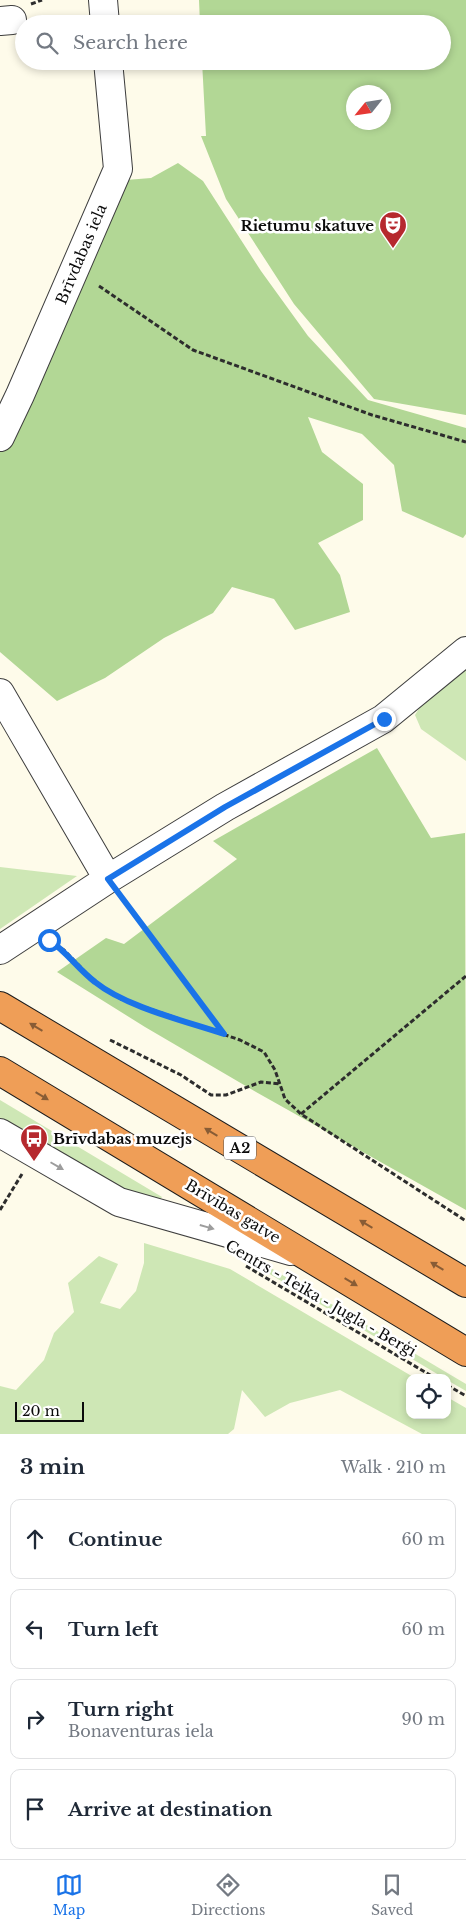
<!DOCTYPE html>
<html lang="en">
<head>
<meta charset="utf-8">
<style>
  :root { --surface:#fff; --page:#f2f2f3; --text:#1f2937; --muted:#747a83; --line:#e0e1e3; --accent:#1a73e8 }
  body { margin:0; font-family:"Libre Baskerville",serif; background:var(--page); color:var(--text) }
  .controls { position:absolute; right:15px; bottom:15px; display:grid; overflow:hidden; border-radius:10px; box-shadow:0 2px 8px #0003 }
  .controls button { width:45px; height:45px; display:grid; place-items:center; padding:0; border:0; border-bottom:1px solid var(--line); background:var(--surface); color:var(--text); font:25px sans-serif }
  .compass { position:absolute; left:346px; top:85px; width:45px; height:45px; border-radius:50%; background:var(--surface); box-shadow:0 2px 8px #0003; rotate:240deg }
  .scale { position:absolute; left:15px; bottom:12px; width:69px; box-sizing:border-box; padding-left:5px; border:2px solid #0b0b0b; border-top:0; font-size:14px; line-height:18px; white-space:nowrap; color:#0b0b0b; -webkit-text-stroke:4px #fff; paint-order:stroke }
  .stop { position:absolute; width:15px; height:15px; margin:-11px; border:4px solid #1a73e8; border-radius:50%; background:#fff }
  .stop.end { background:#1a73e8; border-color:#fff; box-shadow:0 1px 5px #0008 }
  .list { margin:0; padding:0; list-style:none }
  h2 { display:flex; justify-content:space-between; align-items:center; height:65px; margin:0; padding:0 20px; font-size:21px }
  h2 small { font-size:16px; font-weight:400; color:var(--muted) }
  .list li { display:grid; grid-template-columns:32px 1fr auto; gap:15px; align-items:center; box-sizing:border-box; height:80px; margin:0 10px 10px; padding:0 10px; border:1px solid var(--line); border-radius:10px }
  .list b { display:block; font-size:19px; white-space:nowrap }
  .list p { margin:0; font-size:16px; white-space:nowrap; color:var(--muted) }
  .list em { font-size:16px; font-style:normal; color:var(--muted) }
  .icon { flex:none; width:28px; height:28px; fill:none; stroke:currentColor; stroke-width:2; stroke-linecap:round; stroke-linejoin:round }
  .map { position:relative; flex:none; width:466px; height:1434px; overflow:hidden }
  .search { position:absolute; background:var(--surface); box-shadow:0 2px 8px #0003; left:15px; right:15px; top:15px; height:55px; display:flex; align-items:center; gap:12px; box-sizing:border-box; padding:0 18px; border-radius:28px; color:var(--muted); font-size:19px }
  .sheet { height:425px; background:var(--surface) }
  nav { display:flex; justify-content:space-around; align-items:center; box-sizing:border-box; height:70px; border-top:1px solid var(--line); background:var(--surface); font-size:14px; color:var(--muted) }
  nav a { display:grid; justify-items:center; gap:2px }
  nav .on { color:var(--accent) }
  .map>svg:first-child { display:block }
  .green { fill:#cee7b5 }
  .forest { fill:#b2d795; fill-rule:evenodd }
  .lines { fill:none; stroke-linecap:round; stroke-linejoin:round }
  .minor-casing { stroke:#3e3e3e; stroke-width:30 }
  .highway-casing { stroke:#1c1c1c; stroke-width:30 }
  .path { stroke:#2d2d2d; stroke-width:3; stroke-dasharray:5 2.5; stroke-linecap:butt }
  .minor { stroke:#fff; stroke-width:28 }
  .highway { stroke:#ef9e57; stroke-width:28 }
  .oneway { fill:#885c35 }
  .oneway2 { fill:#9d9d9d }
  .route { stroke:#1a73e8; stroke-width:6 }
  .labels { text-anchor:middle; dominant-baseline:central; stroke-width:5; stroke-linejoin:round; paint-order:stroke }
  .shield { fill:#fff; stroke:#545454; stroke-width:1 }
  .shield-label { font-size:14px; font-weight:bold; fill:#0b0b0b }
  .poi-label { font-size:15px; font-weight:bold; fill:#0b0b0b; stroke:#fff; text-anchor:end }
  .street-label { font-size:15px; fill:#0b0b0b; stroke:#fff }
</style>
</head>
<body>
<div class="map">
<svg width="466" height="1434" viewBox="0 0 466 1434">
  <rect width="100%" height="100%" fill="#fefbea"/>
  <path class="green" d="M466,669V761L421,729L415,715L420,707Z
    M0,867L77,876L0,929Z
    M0,1100L162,1197L159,1201L129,1194L0,1118Z
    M144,1243L230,1269L415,1378H410V1415H447V1397L466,1408V1434H422L340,1390L290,1403L265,1417L242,1390L234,1429L228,1434H0V1386L16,1390L44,1360L54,1333L74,1312L68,1283L99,1256L118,1264L100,1303L120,1309L136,1291L144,1263Z
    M231,1251L264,1264L466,1384V1391L447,1380V1378H444Z"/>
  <path class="forest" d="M199,0H466V415L374,399L294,304L226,199L201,136H206L202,61H442V24H200ZM354,92H384V122H354Z
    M178,163L203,181L261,271L308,336L368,400L466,428V534L463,538L402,511L394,465L362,434L308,417L322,452L363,484V520L318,543L340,575L350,612L295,630L274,599L232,587L213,613L164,638L105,678L57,701L0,652V449L126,180L151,178Z
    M377,748L431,838L465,833L466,1210L256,1092L145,1027L57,972L106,938L124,944L237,859L213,841Z"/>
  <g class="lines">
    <g class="minor-casing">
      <path id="minor" d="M103,0L105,24
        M0,21L12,20
        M0,437L20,395L118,169L108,61
        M0,693L108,879
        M0,950L108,879L225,807L383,719L466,651
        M0,1133L119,1202L291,1251"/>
    </g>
    <g class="highway-casing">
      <path id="highway" d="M0,1006L466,1283
        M0,1071L466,1352"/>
    </g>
    <path class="path" d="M31,4L42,0
      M99,286L193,350L372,415L466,442
      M123,899L223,1032
      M55,944L64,950L94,981L121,999L240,1040L264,1052L275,1070L285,1099L301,1114L466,1221
      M110,1040L181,1075L211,1095H226L261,1082L280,1084
      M301,1114L466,976
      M0,1210L22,1174
      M246,1266L435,1378
      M447,1385L466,1396"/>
    <use href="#minor" class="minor"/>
    <use href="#highway" class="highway"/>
  </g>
  <defs><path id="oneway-solid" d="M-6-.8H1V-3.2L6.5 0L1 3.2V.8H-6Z" transform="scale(1.25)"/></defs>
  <g class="oneway">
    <use href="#oneway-solid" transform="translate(36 1027) rotate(-149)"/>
    <use href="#oneway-solid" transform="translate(42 1096) rotate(31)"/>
    <use href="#oneway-solid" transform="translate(211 1132) rotate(-149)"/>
    <use href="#oneway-solid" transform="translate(366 1224) rotate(-149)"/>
    <use href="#oneway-solid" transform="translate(437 1266) rotate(-149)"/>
    <use href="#oneway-solid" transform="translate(351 1282) rotate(31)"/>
  </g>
  <g class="oneway2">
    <use href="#oneway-solid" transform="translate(57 1166) rotate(30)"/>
    <use href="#oneway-solid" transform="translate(207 1227) rotate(16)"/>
  </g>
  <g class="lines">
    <path class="route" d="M49,940C67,952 78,969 95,982C126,1007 185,1021 224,1034L108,879L225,807L384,719"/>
  </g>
  <defs>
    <g id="theatre-pin" transform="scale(1.4375)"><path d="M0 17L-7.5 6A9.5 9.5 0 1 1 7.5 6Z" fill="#b6292e" stroke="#fff"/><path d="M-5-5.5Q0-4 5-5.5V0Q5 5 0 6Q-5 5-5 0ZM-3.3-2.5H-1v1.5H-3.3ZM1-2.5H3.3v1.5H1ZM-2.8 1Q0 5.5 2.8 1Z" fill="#fff"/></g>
    <g id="bus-pin" transform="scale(1.4375)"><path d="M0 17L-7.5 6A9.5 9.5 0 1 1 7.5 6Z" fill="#b6292e" stroke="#fff"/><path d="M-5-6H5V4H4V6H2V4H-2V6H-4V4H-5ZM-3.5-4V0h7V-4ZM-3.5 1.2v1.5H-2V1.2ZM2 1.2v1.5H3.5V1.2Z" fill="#fff"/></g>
  </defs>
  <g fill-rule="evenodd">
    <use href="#theatre-pin" x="393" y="225"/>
    <use href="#bus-pin" x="34" y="1138"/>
  </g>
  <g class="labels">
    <rect class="shield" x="224" y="1136.5" width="32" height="23" rx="4"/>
    <g class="shield-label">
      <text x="240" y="1148">A2</text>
    </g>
    <g class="poi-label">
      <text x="374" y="225">Rietumu skatuve</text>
      <text x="53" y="1138" text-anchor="start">Brīvdabas muzejs</text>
    </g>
    <g class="street-label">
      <text transform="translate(81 254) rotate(-67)">Brīvdabas iela</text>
      <text transform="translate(233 1211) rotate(31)">Brīvības gatve</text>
      <text transform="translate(321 1298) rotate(30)">Centrs - Teika - Jugla - Berģi</text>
    </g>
  </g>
</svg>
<div class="controls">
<button><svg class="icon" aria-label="locate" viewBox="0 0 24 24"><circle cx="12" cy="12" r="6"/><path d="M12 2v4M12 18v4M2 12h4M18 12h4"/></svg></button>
</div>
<svg class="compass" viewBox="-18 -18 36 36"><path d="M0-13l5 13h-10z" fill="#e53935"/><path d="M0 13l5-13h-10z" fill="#747a83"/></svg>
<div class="scale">20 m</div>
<div class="stop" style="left:49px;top:940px"></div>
<div class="stop end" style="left:384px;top:719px"></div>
<div class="search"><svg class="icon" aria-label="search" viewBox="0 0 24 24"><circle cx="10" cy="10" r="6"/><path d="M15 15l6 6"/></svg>Search here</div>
</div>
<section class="sheet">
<h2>3 min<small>Walk · 210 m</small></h2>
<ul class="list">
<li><svg class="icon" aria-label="ahead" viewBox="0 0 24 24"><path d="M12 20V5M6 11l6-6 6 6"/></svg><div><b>Continue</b></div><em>60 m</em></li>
<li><svg class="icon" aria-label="left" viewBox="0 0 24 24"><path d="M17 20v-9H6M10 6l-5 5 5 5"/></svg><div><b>Turn left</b></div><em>60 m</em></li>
<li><svg class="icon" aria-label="right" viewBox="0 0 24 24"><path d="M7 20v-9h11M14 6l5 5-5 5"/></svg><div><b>Turn right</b><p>Bonaventuras iela</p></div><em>90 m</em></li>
<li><svg class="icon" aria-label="arrive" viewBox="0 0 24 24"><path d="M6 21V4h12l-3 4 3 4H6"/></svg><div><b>Arrive at destination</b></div></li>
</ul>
</section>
<nav>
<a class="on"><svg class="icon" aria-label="map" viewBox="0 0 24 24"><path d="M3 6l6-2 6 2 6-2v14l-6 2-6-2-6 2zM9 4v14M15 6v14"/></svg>Map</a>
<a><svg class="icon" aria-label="directions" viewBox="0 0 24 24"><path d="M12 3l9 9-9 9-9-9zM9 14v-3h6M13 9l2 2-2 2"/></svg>Directions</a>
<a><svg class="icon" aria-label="saved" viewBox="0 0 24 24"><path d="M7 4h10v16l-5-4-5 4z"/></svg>Saved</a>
</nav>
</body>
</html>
